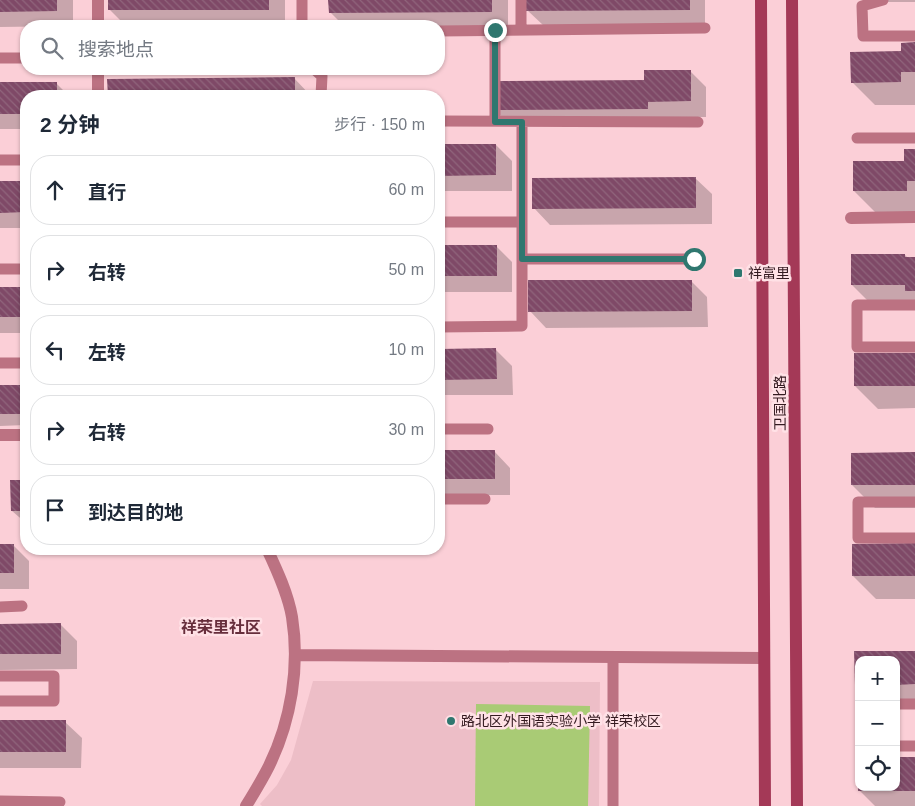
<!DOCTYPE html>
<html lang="zh">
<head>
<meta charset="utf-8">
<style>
  :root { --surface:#fff; --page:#f6f6f7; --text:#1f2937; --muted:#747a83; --line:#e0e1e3 }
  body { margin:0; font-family:Arial,"Noto Sans SC",sans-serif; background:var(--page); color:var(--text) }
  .controls { position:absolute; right:15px; bottom:15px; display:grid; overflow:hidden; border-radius:10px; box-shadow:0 1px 4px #0004 }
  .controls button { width:45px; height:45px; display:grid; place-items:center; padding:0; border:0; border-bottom:1px solid var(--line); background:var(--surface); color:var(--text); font:25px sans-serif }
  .stop { position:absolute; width:15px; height:15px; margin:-11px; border:4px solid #2f776f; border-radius:50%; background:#fff }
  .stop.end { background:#2f776f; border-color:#fff; box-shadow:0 1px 5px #0008 }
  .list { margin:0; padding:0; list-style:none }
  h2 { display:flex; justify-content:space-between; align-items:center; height:65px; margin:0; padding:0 20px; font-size:21px }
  h2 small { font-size:16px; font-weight:400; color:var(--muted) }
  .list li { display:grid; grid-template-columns:32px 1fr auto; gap:15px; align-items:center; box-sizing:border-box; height:70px; margin:0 10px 10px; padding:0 10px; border:1px solid var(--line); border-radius:20px }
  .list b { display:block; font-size:19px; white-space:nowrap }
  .list em { font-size:16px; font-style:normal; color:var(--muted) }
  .icon { flex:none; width:28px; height:28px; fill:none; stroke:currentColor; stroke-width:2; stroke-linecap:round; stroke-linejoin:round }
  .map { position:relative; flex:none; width:915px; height:806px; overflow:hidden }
  .search { position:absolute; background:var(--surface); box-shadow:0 1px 4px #0004; left:20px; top:20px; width:425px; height:55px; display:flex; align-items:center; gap:12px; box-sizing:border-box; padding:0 18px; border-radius:20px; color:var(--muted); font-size:19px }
  .panel { position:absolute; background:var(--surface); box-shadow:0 1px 4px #0004; left:20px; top:90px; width:425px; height:465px; border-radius:20px }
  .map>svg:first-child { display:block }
  .built { fill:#edbec7 }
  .pitch { fill:#a9cb75 }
  .shadow { fill:#0003 }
  .building { fill:url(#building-back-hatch) }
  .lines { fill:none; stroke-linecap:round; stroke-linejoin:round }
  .service { stroke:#bc7282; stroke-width:11 }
  .minor { stroke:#bc7282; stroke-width:12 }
  .secondary { stroke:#a43957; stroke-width:12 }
  .route { stroke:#2f776f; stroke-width:6 }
  .poi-dot { fill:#2f776f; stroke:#ffe1e6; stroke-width:2 }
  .labels { text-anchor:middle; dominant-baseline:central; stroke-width:5; stroke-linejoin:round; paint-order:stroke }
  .poi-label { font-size:14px; fill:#341a20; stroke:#ffe1e6; text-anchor:start }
  .street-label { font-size:14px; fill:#341a20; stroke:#ffe1e6 }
  .quarter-label { font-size:16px; font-weight:bold; fill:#672e3c; stroke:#ffe1e6 }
</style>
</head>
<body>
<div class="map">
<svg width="915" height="806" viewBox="0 0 915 806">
  <defs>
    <pattern id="building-back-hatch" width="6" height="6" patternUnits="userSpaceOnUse" patternTransform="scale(1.25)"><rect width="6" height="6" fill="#7f4967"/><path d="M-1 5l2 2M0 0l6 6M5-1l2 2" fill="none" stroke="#90657c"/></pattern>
  </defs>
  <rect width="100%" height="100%" fill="#fbcfd7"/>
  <path class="built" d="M313,681L600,682L599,806H262L260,804L277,785L291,760Z"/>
  <path class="pitch" d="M476,704L590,706L588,806H475Z"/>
  <path class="shadow" d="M0,0H73V26L0,27Z
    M110,0H285V26H126L110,10Z
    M330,0H508V28L344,26L330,12Z
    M527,0H705V25L544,26L527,10Z
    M871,0H915V2H873Z
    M915,44V105H875L852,82Z
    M690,71L706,87V117H664L510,125L494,109L645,81Z
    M294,78L311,96H109V80Z
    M56,83L69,96H26V129H0V84Z
    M496,145L512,161V191H439V146Z
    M915,150V213L877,214L854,191L905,162Z
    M695,178L712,194V224L550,225L534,208Z
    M0,182H26V228H0Z
    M439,246H496L512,262V292H439Z
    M905,255L908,258H915V308H875L852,285Z
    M691,281L707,297L708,327L546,328L530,311Z
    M0,288H26V333H0Z
    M439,350H496L512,366L513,395H439Z
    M915,354V408L878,409L855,386Z
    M0,386H26V425L0,426Z
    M494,451L510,468V495H439V452Z
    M915,454V508H875L852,485Z
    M12,481H26V523L12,511Z
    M0,545H13L29,561V589H0Z
    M915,545V599H876L853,576Z
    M60,624L77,641V669L0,670V625Z
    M856,652H915V707H896V660H859V687L856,684Z
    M0,722H65L82,738L81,768H0Z
    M915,758V806H875L859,790L896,787Z"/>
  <path class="building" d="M0,0H57V11L0,12Z
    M108,0H269V10H108Z
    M328,0H492V12L329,13Z
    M526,0H690V10L526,11Z
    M915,42V72H901V82L851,83L850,52L901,51V43Z
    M644,70H691V101L648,102V109L493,110L492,81L644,80Z
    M295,77V96H108L107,79Z
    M0,82H57V96H26V114H0Z
    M439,144H496V175L439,176Z
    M904,149H915V181H907V191H853V161H904Z
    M696,177V208L532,209V178Z
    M0,181H26V212L0,213Z
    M439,245H497V276H439Z
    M851,254H905V257H915V291H905V285H851Z
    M528,280H692V311L528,312Z
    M0,287H26V317H0Z
    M496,348L497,379L439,380V349Z
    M854,353H915V386H854Z
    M0,385H26V414H0Z
    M439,450H495V479H439Z
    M915,452V485H851V453Z
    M10,480H26V511H11Z
    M915,543V576H852V544Z
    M0,544H14V573H0Z
    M61,623V654H0V624Z
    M854,651H915V684L896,685V660H859V685H855Z
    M0,720H66V752H0Z
    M896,757H915V791H858V787H896Z"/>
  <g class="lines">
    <path class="service" d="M302,0V26
      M883,0L862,6L863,36H915
      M495,30V121
      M521,30V0
      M439,31L705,28
      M0,58H26
      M314,69L322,76L321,96
      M439,121L698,122
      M857,138H915
      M0,160H26
      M439,222H522
      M522,259H694
      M0,269H26
      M915,305H857V347H915
      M439,327L522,326V122
      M0,363H26
      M439,429H488
      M439,499H485
      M915,502H858V538H915
      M0,607L22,606
      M613,657V806
      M0,676H54V701H0
      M896,704H915
      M896,746H915
      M0,801L60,802"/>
    <path class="minor" d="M98,0V26
      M98,69V96
      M851,218L915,217
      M0,435H26
      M295,655L764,658
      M246,806C254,793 262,780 269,766C291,721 300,667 292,617C288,594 277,570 267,549"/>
    <path class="secondary" d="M761,0L765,806
      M792,0L797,806"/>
  </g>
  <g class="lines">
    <path class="route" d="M495,30V122H522V259H694"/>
  </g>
  <g class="poi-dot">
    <rect x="733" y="268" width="10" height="10" rx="2.5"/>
    <circle cx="451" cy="721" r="5"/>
  </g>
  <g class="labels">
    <g class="poi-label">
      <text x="748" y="273">祥富里</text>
      <text x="461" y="721">路北区外国语实验小学 祥荣校区</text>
    </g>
    <g class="street-label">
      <text transform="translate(780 403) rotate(-90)">卫国北路</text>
    </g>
    <g class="quarter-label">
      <text x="221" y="627">祥荣里社区</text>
    </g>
  </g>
</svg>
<div class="controls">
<button>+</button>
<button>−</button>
<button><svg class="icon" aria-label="locate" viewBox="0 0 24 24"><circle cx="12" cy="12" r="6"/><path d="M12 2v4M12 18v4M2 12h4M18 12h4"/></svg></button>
</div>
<div class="stop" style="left:694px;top:259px"></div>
<div class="stop end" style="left:495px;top:30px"></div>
<div class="search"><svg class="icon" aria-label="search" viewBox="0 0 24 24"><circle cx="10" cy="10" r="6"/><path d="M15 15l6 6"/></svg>搜索地点</div>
<section class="panel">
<h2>2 分钟<small>步行 · 150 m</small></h2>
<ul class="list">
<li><svg class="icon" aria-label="ahead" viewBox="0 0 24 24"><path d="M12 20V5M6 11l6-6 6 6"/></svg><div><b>直行</b></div><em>60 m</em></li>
<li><svg class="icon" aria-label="right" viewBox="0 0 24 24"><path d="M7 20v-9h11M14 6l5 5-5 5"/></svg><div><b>右转</b></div><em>50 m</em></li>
<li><svg class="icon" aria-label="left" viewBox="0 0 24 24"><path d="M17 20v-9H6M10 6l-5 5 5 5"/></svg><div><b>左转</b></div><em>10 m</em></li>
<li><svg class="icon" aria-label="right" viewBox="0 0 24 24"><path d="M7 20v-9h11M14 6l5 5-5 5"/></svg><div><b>右转</b></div><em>30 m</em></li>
<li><svg class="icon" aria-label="arrive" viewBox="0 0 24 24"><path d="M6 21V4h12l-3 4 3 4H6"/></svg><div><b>到达目的地</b></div></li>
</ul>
</section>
</div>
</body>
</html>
